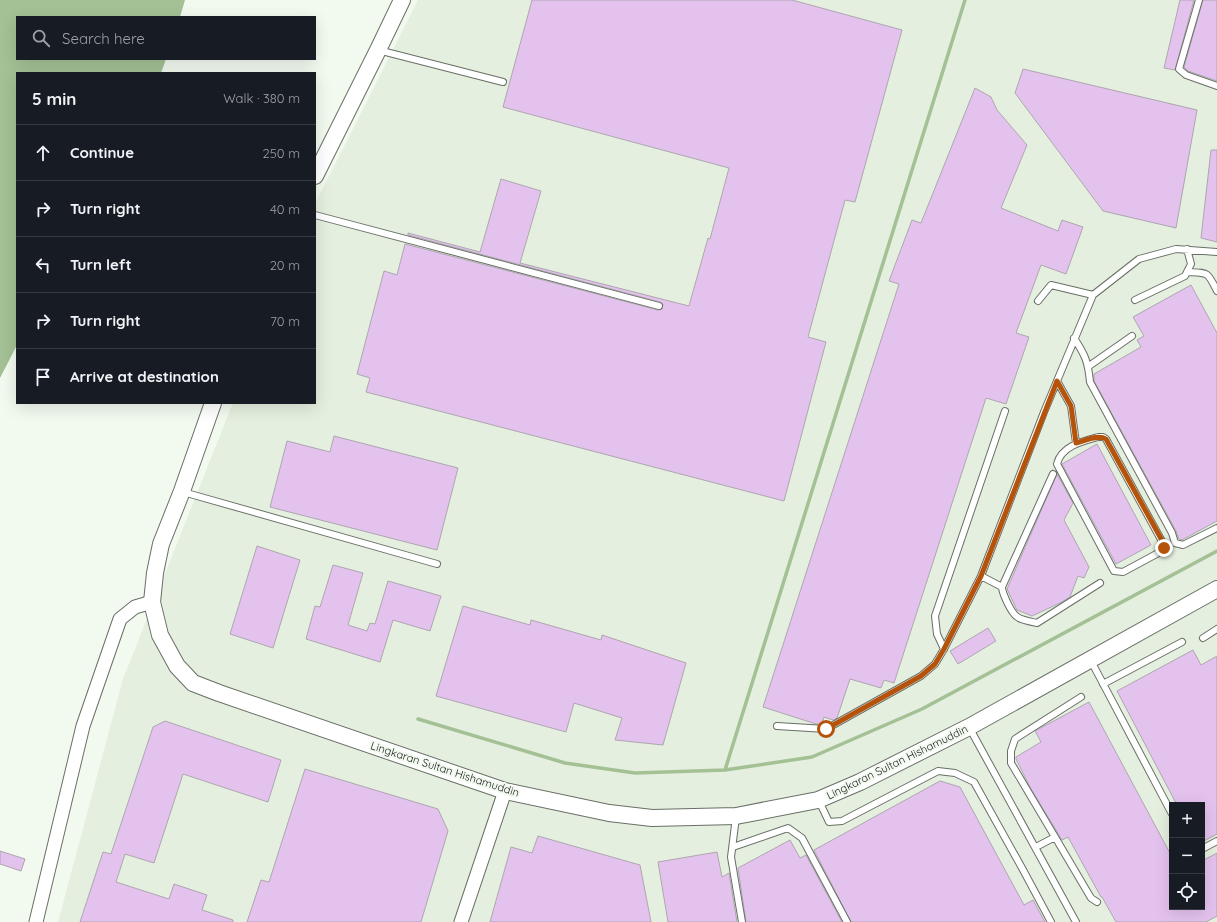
<!DOCTYPE html>
<html lang="en">
<head>
<meta charset="utf-8">
<style>
  :root { --surface:#171b24; --page:#20242c; --text:#f1f3f6; --muted:#9ea1a6; --line:#363941 }
  body { margin:0; font-family:Quicksand,sans-serif; background:var(--page); color:var(--text) }
  .controls { position:absolute; right:12px; bottom:12px; display:grid; overflow:hidden; border-radius:0px; box-shadow:0 4px 16px #0002 }
  .controls button { width:36px; height:36px; display:grid; place-items:center; padding:0; border:0; border-bottom:1px solid var(--line); background:var(--surface); color:var(--text); font:20px sans-serif }
  .stop { position:absolute; width:12px; height:12px; margin:-9px; border:3px solid #b45309; border-radius:50%; background:#fff }
  .stop.end { background:#b45309; border-color:#fff; box-shadow:0 1px 4px #0008 }
  .list { margin:0; padding:0; list-style:none }
  h2 { display:flex; justify-content:space-between; align-items:center; height:52px; margin:0; padding:0 16px; font-size:17px }
  h2 small { font-size:13px; font-weight:400; color:var(--muted) }
  .list li { display:grid; grid-template-columns:26px 1fr auto; gap:12px; align-items:center; box-sizing:border-box; height:56px; padding:0 16px; border-top:1px solid var(--line) }
  .list b { display:block; font-size:15px; white-space:nowrap }
  .list em { font-size:13px; font-style:normal; color:var(--muted) }
  .icon { flex:none; width:22px; height:22px; fill:none; stroke:currentColor; stroke-width:2; stroke-linecap:round; stroke-linejoin:round }
  .map { position:relative; flex:none; width:1217px; height:922px; overflow:hidden }
  .search { position:absolute; background:var(--surface); box-shadow:0 4px 16px #0002; left:16px; top:16px; width:300px; height:44px; display:flex; align-items:center; gap:10px; box-sizing:border-box; padding:0 14px; border-radius:0px; color:var(--muted); font-size:15px }
  .panel { position:absolute; background:var(--surface); box-shadow:0 4px 16px #0002; left:16px; top:72px; width:300px; height:332px; border-radius:0px }
  .map>svg:first-child { display:block }
  .built { fill:#e4efdf; fill-rule:evenodd }
  .water { fill:#a3c195 }
  .lines { fill:none; stroke-linecap:round; stroke-linejoin:round }
  .stream { stroke:#a3c195; stroke-width:3.5 }
  .building { fill:#e4c2ee; stroke:#ada6af }
  .service-casing { stroke:#696f66; stroke-width:8 }
  .minor-casing { stroke:#696f66; stroke-width:15 }
  .tertiary-casing { stroke:#696f66; stroke-width:18 }
  .service { stroke:#fff; stroke-width:6 }
  .minor { stroke:#fff; stroke-width:13 }
  .tertiary { stroke:#fff; stroke-width:16 }
  .route { stroke:#b45309; stroke-width:5 }
  .labels { text-anchor:middle; dominant-baseline:central; stroke-width:4; stroke-linejoin:round; paint-order:stroke }
  .street-label { font-size:11px; fill:#1b1e1a; stroke:#f2f9ef }
</style>
</head>
<body>
<div class="map">
<svg width="1217" height="922" viewBox="0 0 1217 922">
  <rect width="100%" height="100%" fill="#f2f9ef"/>
  <path class="built" d="M418,0H1217V922H58L123,679L233,403H315V204ZM1172,805H1202V907H1172Z"/>
  <path class="water" d="M0,0H185L180,17H17V59H166L161,73H17V345L0,378Z"/>
  <g class="lines">
    <path class="stream" d="M418,719L565,763L635,773L725,770L812,757L922,709L1217,551
      M725,770L965,0"/>
  </g>
  <path class="building" d="M532,0H792L902,30L855,202L845,200L808,337L826,342L784,501L366,392L370,378L357,374L384,271L397,275L405,244L658,310L662,309L663,304L660,302L408,235V233L480,252L501,179L541,191L520,263L689,306L708,238L710,239L729,168L503,107Z
    M1180,0H1194L1175,70L1164,68Z
    M1203,0H1217V81L1188,71L1184,67Z
    M1023,69L1197,110L1176,228L1103,211L1015,93Z
    M975,88L991,97L997,110L1027,145L1001,208L1058,231L1062,220L1083,227L1066,274L1041,265L1016,333L1029,337L1006,404L986,398L894,683L884,680L881,688L850,679L837,718L833,720L824,717L822,724H816L763,707L899,284L889,281L912,220L921,223Z
    M1211,150H1217V242L1201,238Z
    M1191,285L1217,333V521L1182,540L1179,539L1176,531L1094,381V374L1141,347L1137,340L1144,336L1133,317Z
    M334,436L458,468L437,550L270,507L287,441L330,452Z
    M1097,444L1151,545L1116,564L1062,464Z
    M1057,474L1073,503L1064,520L1089,567L1084,578L1078,576L1070,597L1060,603L1032,616L1017,610L1007,589Z
    M257,546L300,560L273,648L230,634Z
    M333,565L363,573L348,625L367,631L370,623L375,624L388,581L441,596L430,631L393,620L380,662L306,639L315,606L320,607Z
    M463,606L530,625L531,620L601,640L602,635L686,663L663,745L615,740L622,718L574,703L566,732L436,696Z
    M988,628L996,641L958,664L950,651Z
    M1193,650L1201,665L1217,656V834L1202,842V805H1177L1117,691Z
    M1089,702L1172,857V907H1202V861L1217,853V916L1206,922H1116L1102,897H1101L1068,837L1062,840L1031,789L1016,759V757L1041,742L1035,731Z
    M165,721L281,760L268,802L183,774L154,863L125,854L116,882L169,899L174,884L207,895L202,910L233,920V922H80L103,852L111,854L153,727Z
    M305,769L438,809L448,831L421,922H247L261,880L269,882Z
    M940,781L960,787L1024,905L1033,900L1045,922H851L814,850Z
    M538,836L640,865L651,922H490L511,847L532,853Z
    M790,840L800,858L806,855L842,922H746L738,868Z
    M0,851L25,859L21,871L0,864Z
    M717,852L722,877L729,873L737,922H668L658,862Z"/>
  <g class="lines">
    <g class="service-casing">
      <path id="service" d="M1199,0L1179,69L1186,75L1217,86
        M378,50L503,82
        M315,215L659,306
        M1187,272C1209,273 1207,271 1217,291
        M1135,300L1185,276L1191,264L1187,249
        M1038,301L1051,285L1093,295
        M1074,338C1085,355 1088,361 1090,382L1172,533L1175,543L1183,545L1217,528
        M1089,366L1132,336
        M1057,381L1071,406L1076,443
        M1098,437H1103L1106,439L1164,545V548L1162,551L1123,572L1114,571L1057,464C1061,446 1083,441 1098,437Z
        M183,492L437,564
        M981,576L1002,587L1053,474
        M1002,587C1002,592 1005,597 1007,602C1015,619 1018,619 1037,623L1100,583
        M1203,638L1217,629
        M944,649L937,634L935,616L1005,411
        M1090,659L1172,814
        M1103,684L1182,642
        M777,726L826,729L921,676L935,664L944,649L981,576L1044,412L1093,295L1139,259L1176,249L1217,252
        M969,727L1076,922
        M819,801L829,822L842,821L938,771L955,773L974,782L1022,868L1051,922
        M736,817L731,857L742,922
        M1055,837L1091,898L1097,902
        M733,847L788,828L802,838L847,922
        M1036,847L1055,837L1011,763V751L1015,739L1081,697
        M1202,849L1217,841"/>
    </g>
    <g class="minor-casing">
      <path id="minor" d="M36,922L83,726L120,619L135,607L152,602
        M461,922L505,791"/>
    </g>
    <g class="tertiary-casing">
      <path id="tertiary" d="M315,176L378,50L402,0
        M213,403L182,491L161,544L155,573L152,602L160,635L177,666L193,683L219,693L505,791L609,813L652,818L736,816L818,800L860,782L969,727L1217,589"/>
    </g>
    <use href="#service" class="service"/>
    <use href="#minor" class="minor"/>
    <use href="#tertiary" class="tertiary"/>
  </g>
  <g class="lines">
    <path class="route" d="M826,729L921,676L935,664L944,649L981,576L1057,381L1071,406L1076,443C1084,441 1098,434 1106,439L1164,544V548"/>
  </g>
  <g class="labels">
    <g class="street-label">
      <text transform="translate(897 762) rotate(-26)">Lingkaran Sultan Hishamuddin</text>
      <text transform="translate(445 769) rotate(18)">Lingkaran Sultan Hishamuddin</text>
    </g>
  </g>
</svg>
<div class="controls">
<button>+</button>
<button>−</button>
<button><svg class="icon" aria-label="locate" viewBox="0 0 24 24"><circle cx="12" cy="12" r="6"/><path d="M12 2v4M12 18v4M2 12h4M18 12h4"/></svg></button>
</div>
<div class="stop" style="left:826px;top:729px"></div>
<div class="stop end" style="left:1164px;top:548px"></div>
<div class="search"><svg class="icon" aria-label="search" viewBox="0 0 24 24"><circle cx="10" cy="10" r="6"/><path d="M15 15l6 6"/></svg>Search here</div>
<section class="panel">
<h2>5 min<small>Walk · 380 m</small></h2>
<ul class="list">
<li><svg class="icon" aria-label="ahead" viewBox="0 0 24 24"><path d="M12 20V5M6 11l6-6 6 6"/></svg><div><b>Continue</b></div><em>250 m</em></li>
<li><svg class="icon" aria-label="right" viewBox="0 0 24 24"><path d="M7 20v-9h11M14 6l5 5-5 5"/></svg><div><b>Turn right</b></div><em>40 m</em></li>
<li><svg class="icon" aria-label="left" viewBox="0 0 24 24"><path d="M17 20v-9H6M10 6l-5 5 5 5"/></svg><div><b>Turn left</b></div><em>20 m</em></li>
<li><svg class="icon" aria-label="right" viewBox="0 0 24 24"><path d="M7 20v-9h11M14 6l5 5-5 5"/></svg><div><b>Turn right</b></div><em>70 m</em></li>
<li><svg class="icon" aria-label="arrive" viewBox="0 0 24 24"><path d="M6 21V4h12l-3 4 3 4H6"/></svg><div><b>Arrive at destination</b></div></li>
</ul>
</section>
</div>
</body>
</html>
